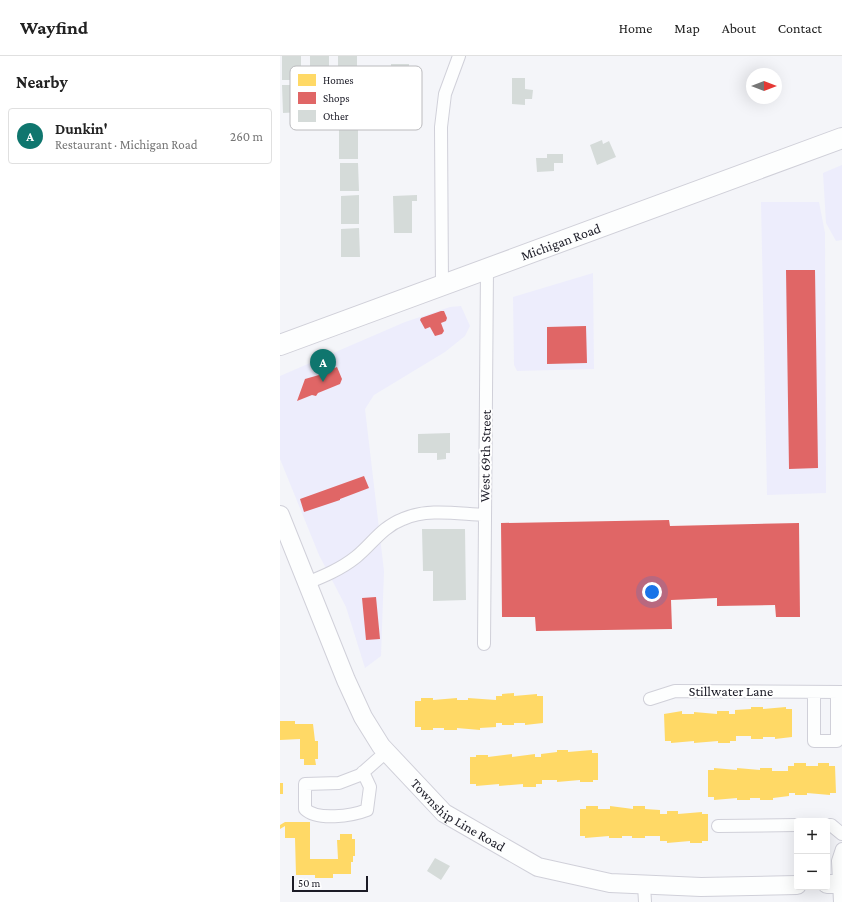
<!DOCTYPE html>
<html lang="en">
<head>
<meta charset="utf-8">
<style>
  :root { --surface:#fff; --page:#f6f6f6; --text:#222; --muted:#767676; --line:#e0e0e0; --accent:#0f766e }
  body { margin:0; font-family:"Crimson Pro",serif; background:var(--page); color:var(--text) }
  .controls { position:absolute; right:12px; bottom:12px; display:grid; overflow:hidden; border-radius:4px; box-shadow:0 4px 16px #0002 }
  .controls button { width:36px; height:36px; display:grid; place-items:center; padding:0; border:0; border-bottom:1px solid var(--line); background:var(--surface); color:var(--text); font:20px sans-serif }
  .compass { position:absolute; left:466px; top:12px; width:36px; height:36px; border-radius:50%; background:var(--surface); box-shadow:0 4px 16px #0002; rotate:90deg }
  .scale { position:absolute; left:12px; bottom:10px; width:76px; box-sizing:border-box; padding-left:4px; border:2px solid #1b1b26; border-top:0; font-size:11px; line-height:14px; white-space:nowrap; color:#1b1b26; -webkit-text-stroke:3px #fff; paint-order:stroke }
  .you { position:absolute; left:372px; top:536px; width:14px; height:14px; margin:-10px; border:3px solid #fff; border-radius:50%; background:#1a73e8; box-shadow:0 0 0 6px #1a73e833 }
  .badge { display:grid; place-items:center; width:26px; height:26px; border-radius:50%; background:var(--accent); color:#fff; font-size:13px; font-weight:700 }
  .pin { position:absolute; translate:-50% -33px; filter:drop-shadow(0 1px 2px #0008) }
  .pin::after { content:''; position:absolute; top:21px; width:14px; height:12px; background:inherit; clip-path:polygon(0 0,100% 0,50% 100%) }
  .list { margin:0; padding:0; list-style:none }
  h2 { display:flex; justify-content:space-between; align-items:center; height:52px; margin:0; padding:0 16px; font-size:17px }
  h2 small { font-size:13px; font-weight:400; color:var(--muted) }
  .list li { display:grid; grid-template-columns:26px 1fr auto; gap:12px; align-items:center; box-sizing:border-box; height:56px; margin:0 8px 8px; padding:0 8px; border:1px solid var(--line); border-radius:4px }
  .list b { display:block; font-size:15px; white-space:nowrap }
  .list p { margin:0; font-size:13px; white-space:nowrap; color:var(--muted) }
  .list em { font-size:13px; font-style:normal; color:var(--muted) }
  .map { position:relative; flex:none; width:562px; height:846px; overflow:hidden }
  header { display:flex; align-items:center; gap:24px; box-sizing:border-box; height:56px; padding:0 20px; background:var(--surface); border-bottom:1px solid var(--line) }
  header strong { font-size:19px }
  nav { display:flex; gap:22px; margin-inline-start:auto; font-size:14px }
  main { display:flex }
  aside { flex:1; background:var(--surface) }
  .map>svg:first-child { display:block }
  .built { fill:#ededfc }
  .homes { fill:#ffd966 }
  .shops { fill:#e06666 }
  .building { fill:#d5dbd9 }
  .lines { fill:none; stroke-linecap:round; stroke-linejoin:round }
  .minor-casing { stroke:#d0d0d9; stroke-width:14 }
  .secondary-casing { stroke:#d0d0d9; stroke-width:20 }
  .primary-casing { stroke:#d0d0d9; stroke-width:22 }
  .minor { stroke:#fdfefe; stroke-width:12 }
  .secondary { stroke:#fdfefe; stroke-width:18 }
  .primary { stroke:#fdfefe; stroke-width:20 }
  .labels { text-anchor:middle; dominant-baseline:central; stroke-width:4; stroke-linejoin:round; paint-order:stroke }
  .street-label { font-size:14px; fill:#1b1b26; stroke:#fff }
  .key { fill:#fff; stroke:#bbbbbe; stroke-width:1 }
  .key-label { font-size:11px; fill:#1b1b26 }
</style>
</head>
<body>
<header>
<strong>Wayfind</strong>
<nav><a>Home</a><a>Map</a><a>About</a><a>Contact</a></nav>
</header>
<main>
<aside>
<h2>Nearby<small></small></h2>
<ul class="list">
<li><span class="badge">A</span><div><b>Dunkin'</b><p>Restaurant · Michigan Road</p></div><em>260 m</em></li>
</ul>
</aside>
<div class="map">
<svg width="562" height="846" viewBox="0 0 562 846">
  <rect width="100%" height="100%" fill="#f4f5f9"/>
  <path class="built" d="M562,109V184L556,185L546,167L543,117Z
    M481,146H539L545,177L546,437L487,439Z
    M313,217L314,313L237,315L234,309L233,241Z
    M181,250L190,270L185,280L165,296L94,339L85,353L104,515L101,600L85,612L66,551L39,499L0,403V320L125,266L170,251Z"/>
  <path class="homes" d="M234,637V640L257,638V640H263V667L245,669V667H234V669H222V667H216V671L200,672V674L177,672V674H164V672H153V674H141V671H135V645H141V642H153V644L177,642V644H188V642L216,644V640H222V638Z
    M471,651H483V653L506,651V653H512V681L495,683V681H483V683H471V680H456V685H450V687H438V685L414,687V685L391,687V685H385L384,658L402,655V658H414V656L437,658V655H449V658H455V654L471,653Z
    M0,665H15V668H33L35,685H38V703H35L36,709H24V703H20V683L0,684Z
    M277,694H288V696L312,694V697H318V724H313V726H300V724L277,726V724H262V728H256V731H243V728L219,730V728L196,730V728H190V701H196V699H208V701L232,698V701L255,698V701H261V698L277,696Z
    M514,707H526V710H538V707H549V710H555L556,737H550V739L527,737V739H515V737H509V740L493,742V744H480V742H470V744H457V742L434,744V741H428V714H434V712L457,714V712L480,714V712H492V715H508V710H514Z
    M0,727H3V738H0Z
    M306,750H318V753H330V750L353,753V750H365V753L380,754V758H387V755H398V758L422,756V758H428V785H422V787H410V785L387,787V785H380V780H365V782H352V780H342V782H329V780L305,782V780H300V753H306Z
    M5,766H30V803H58L57,784H60V778H72V783H75V800H73V806H71V818H53V822H35V819H16L15,782H5V770L0,773V769Z"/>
  <path class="shops" d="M506,214H535L538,412L509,413Z
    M161,255H164L167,262L166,265L161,267L164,275L162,278L155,280L150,271L145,273L140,264L141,262Z
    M306,270L307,307L267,308V271Z
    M57,311L62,323L60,328L38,337L36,340L32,339L17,345L25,323L39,319H43L45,316Z
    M84,420L89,432L60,443V444L24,456L20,443Z
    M389,464L390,470L519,467L520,561H496L495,549L437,550V542L391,544L392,573L256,575L255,561H222L221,467Z
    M96,541L100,583L86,584L82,542Z"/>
  <path class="building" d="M2,0H21V24H2Z
    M30,0H49V24H30Z
    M58,0H77V23H58Z
    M111,8H129L128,42H116V32H113V23H111Z
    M232,22H245V33L253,34L252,43H245V49L232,48Z
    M2,29H21L22,56L3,57Z
    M59,70H78V103H59Z
    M322,84L323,88L329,85L336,101L317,109L310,89Z
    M267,98H283V107H274V115L257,116L256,102H267Z
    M60,107H78L79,135H60Z
    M79,139V168H61V140Z
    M137,139V145H132V177H114L113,140Z
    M79,172L80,201H61V173Z
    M170,377V397H166V403L157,404V397H138V378Z
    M142,473H185L186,544L153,545V515H143Z
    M155,802L170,810L161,824L147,815Z"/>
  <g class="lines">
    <g class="minor-casing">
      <path id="minor" d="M162,229L161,71L165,38L179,0
        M27,527C44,520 61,513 76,501C92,488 102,471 123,463C148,452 178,458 205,459
        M204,588L207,213
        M534,636V685H557V636
        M370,643L395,635L562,636
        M83,716L90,731L87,754C72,760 37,765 25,753V728L59,727L80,719L106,696
        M547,769H551L562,778
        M438,770L517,769
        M364,829L365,846
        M560,846L558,805L562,793"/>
    </g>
    <g class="secondary-casing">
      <g id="secondary">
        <path id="s1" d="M0,459L66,624L83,661L101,690L164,757L258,811L330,827L421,831L517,829"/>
        <path d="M547,828H562"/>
      </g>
    </g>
    <g class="primary-casing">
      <g id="primary">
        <path id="s2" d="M0,289L562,82"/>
      </g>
    </g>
    <use href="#minor" class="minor"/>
    <use href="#secondary" class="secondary"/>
    <use href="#primary" class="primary"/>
  </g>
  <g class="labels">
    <g class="street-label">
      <text stroke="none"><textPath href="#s2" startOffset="299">Michigan Road</textPath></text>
      <text transform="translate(205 400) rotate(-89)">West 69th Street</text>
      <text x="451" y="635">Stillwater Lane</text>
      <text stroke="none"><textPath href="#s1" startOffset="357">Township Line Road</textPath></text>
    </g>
  </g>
  <rect x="10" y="10" width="132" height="64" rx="6" class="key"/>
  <rect x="18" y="18" width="18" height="12" fill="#ffd966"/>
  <rect x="18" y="36" width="18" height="12" fill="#e06666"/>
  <rect x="18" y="54" width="18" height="12" fill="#d5dbd9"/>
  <g class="key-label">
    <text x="43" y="28">Homes</text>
    <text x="43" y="46">Shops</text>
    <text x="43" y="64">Other</text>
  </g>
</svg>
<div class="controls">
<button>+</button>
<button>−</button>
</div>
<svg class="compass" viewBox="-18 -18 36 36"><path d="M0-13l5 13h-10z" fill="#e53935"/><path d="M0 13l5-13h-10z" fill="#767676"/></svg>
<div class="scale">50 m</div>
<div class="you"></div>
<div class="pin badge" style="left:43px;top:326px">A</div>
</div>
</main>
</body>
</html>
